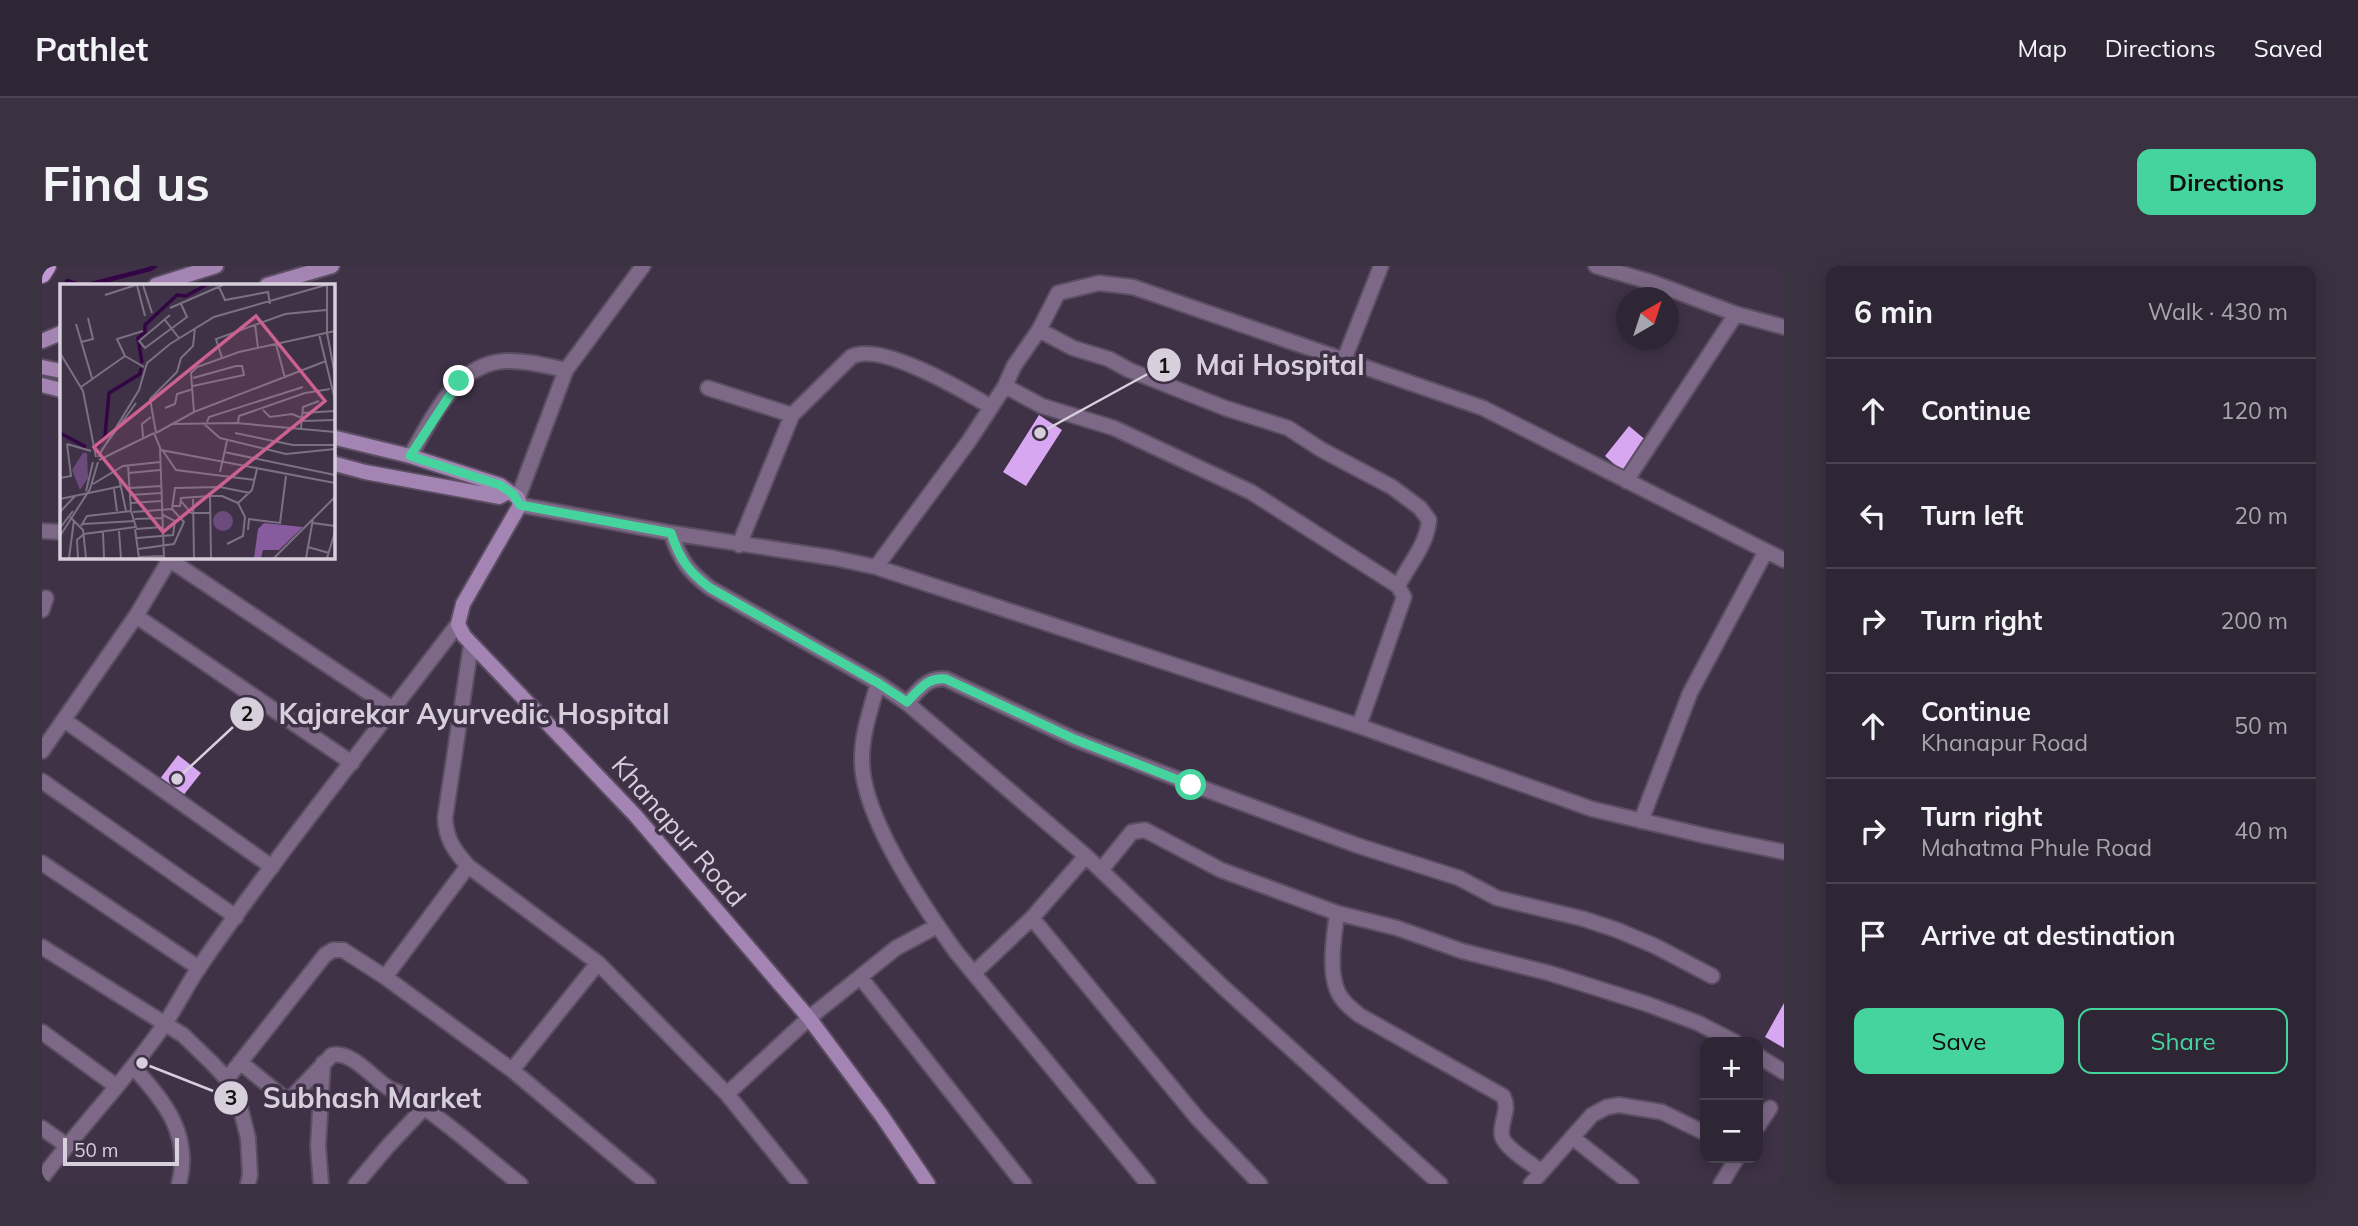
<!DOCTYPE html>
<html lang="en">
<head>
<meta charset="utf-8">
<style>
  :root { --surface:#2f2635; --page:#3b3241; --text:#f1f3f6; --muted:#a7a5ad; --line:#4a4350; --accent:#46d49e }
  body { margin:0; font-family:Mulish,sans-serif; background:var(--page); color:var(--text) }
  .controls { position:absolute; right:21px; bottom:21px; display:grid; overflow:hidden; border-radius:14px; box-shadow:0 4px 18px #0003 }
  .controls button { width:63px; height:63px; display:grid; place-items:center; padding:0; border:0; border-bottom:2px solid var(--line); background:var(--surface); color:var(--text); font:35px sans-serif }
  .compass { position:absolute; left:1574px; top:21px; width:63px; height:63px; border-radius:50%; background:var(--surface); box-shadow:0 4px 18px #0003; rotate:39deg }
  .scale { position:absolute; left:21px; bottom:18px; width:116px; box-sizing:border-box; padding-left:7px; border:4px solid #d8cfdd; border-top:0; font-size:19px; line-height:24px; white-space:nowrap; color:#d8cfdd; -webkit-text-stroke:5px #3f3247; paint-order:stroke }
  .stop { position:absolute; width:21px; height:21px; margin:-16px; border:5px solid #46d49e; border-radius:50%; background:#fff }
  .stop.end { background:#46d49e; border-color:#fff; box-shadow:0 2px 7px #0008 }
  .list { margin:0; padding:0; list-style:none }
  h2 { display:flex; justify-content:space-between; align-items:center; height:91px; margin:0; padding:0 28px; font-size:30px }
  h2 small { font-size:23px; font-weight:400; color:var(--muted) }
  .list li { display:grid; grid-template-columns:46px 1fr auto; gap:21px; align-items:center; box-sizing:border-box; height:105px; padding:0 28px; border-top:2px solid var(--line) }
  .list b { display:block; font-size:26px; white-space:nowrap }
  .list p { margin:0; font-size:23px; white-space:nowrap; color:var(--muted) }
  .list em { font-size:23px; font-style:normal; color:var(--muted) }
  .actions { display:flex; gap:14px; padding:21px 28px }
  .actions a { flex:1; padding:16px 0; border:2px solid var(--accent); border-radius:14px; text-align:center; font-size:24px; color:var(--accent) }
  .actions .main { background:var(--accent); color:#111 }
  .icon { flex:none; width:38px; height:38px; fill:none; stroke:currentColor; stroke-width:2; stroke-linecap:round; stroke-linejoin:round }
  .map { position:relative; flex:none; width:1742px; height:918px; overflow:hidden; border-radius:14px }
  header { display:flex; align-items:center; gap:42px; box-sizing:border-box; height:98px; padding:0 35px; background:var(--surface); border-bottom:2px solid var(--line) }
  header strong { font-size:33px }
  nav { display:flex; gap:38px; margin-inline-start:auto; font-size:24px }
  .intro { display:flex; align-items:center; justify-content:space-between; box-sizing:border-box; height:168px; padding:0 42px }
  h1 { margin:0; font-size:49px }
  .button { padding:18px 32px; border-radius:14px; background:var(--accent); color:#111; font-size:24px; font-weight:700 }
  main { display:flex; gap:42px; padding:0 42px }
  aside { flex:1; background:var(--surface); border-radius:14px; box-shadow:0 4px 18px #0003 }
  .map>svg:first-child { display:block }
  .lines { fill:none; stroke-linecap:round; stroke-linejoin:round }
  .stream { stroke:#330545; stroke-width:4.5 }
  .building { fill:#d7a7f1 }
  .minor-casing { stroke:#5b4e62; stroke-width:18 }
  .tertiary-casing { stroke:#5b4e62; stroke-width:18 }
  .secondary-casing { stroke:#5b4e62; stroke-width:18 }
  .primary-casing { stroke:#5b4e62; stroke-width:21 }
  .minor { stroke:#7d6987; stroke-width:14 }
  .tertiary { stroke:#7d6987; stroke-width:14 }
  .secondary { stroke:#a384b3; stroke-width:14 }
  .primary { stroke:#c098d5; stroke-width:18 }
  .route { stroke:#46d49e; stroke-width:9 }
  .labels { text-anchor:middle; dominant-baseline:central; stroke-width:7; stroke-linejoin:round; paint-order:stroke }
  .street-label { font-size:26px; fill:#d8cfdd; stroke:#3f3247 }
  .inset-river { fill:none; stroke:#330545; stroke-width:3.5 }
  .inset-road { fill:none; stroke:#7c7183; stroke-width:2 }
  .view { fill:#cb618f; fill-opacity:0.15; stroke:#cb618f; stroke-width:3.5 }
  .inset-edge { fill:none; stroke:#d8cfdd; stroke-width:3.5 }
  .leader { fill:none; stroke:#d8cfdd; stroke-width:2.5 }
  .callout-dot { fill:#d8cfdd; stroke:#3f3247; stroke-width:2.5 }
  .mark-label { font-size:21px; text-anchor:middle; font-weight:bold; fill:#111 }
  .callout-label { font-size:28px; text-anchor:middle; font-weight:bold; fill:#d8cfdd; stroke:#3f3247; stroke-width:7; stroke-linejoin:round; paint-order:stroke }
</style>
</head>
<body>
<header>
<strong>Pathlet</strong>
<nav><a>Map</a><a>Directions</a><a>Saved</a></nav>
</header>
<div class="intro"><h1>Find us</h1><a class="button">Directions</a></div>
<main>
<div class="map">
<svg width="1742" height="918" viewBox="0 0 1742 918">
  <rect width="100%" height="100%" fill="#3f3247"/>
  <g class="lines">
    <path class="stream" d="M25,15L37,19
      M46,19L108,3L113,0"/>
  </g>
  <path class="building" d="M997,149L1020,164L984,220L961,206Z
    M1587,160L1605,175L1580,205L1563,190Z
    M136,489L159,507L140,531L117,514Z
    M1742,737V782L1723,771Z"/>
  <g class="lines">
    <g class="minor-casing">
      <path id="minor" d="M1554,0L1612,17L1694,48L1742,61
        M1302,94L1339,0
        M963,120L1000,140L1072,162L1209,226L1356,320C1367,298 1385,279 1387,254L1378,242L1350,221L1280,184L1246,162L1183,142L1087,104L1067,93L1031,82L997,64
        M666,122L750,149L809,91C838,75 922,125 949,141
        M368,190C391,152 414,97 464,95C484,94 505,100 524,104
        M1584,215L1694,48
        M476,232L524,104L601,0
        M478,239L629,267L792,292L834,301L1317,460L1550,543L1664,570L1742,586
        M0,265L19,266
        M629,267C638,294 646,305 668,322L836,417L865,437L1044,590L1181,721L1398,918
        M697,279L750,149
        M122,290L351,443
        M834,301L927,175L963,120L972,100L997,64L1016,27L1057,17L1091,21L1441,142L1742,294
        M0,344L4,332
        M94,350L310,497
        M429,379L403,552C404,573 412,584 426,600L556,697L685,828L758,918
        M836,417C829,442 819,470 820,496C821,552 881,640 914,686L1106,918
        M865,437C877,424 885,411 904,413L1032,473L1149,518L1314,579L1417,612L1455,632L1542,653L1575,664L1613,680L1670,710
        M22,454L230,601
        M1317,460L1362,331L1356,320
        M0,485L94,350L128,293
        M0,515L194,651
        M1599,555L1648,427L1724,285
        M0,597L157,702
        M1059,604L1090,566L1103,564L1179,604L1295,647L1355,662L1420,685L1507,707L1605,738L1656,757L1693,776
        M1295,647C1292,671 1284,714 1301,734C1305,740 1312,744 1317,749L1461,830C1469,845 1457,856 1460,870C1462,881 1489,898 1499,905
        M990,652L1156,853L1218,918
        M0,681L141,769L171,798L185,813L197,836L206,872L208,909L206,918
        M932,707L990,652L1044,590
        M343,711L426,600
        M819,712L982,918
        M0,766L74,820
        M1716,790L1742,806
        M198,796L237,828L243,832H249L290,789C311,785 331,813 348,823C355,826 362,828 368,832C407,857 441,889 478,918
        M91,801C122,834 150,869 137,918
        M470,804L556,697
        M185,813L283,689L291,684H301L343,711L470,804L606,918
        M685,828L767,752L854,682L895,660
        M1716,860L1728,842
        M0,862L24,879
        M1530,871L1589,918
        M279,918L276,880L281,797
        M314,918L346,880L382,842
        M1489,918L1550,849L1565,841L1577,839L1620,846L1663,867
        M1679,918L1695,892"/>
    </g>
    <g class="tertiary-casing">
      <path id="tertiary" d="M0,912C39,860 85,813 122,759C135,740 145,719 158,700C239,583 330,471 416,358"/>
    </g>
    <g class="secondary-casing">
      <path id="secondary" d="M114,19L174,0
        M225,19L290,0
        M0,75L19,67
        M0,101L19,105
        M0,119L19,124
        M290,171L368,190L458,219L476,232L478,239L421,338L416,358L422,370L593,549L767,752L840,850L886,918
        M290,197L323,206L426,225L457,231L466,226"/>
    </g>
    <g class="primary-casing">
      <path id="primary" d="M0,8L5,0"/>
    </g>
    <use href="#minor" class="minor"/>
    <use href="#tertiary" class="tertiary"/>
    <use href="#secondary" class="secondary"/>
    <use href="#primary" class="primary"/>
  </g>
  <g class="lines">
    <path class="route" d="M417,115L368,190L458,219L471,228L478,239L629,267C638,294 646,305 668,322L836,417L865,436C877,424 885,411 904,413L1032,473L1149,519"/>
  </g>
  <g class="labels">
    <g class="street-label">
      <text transform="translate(637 565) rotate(49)">Khanapur Road</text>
    </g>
  </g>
  <g transform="translate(18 18)">
    <rect width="275" height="275" fill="#3f3247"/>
    <path d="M23,169H27L28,194L20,206L12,186ZM153 237a10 10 0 1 1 20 0a10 10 0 1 1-20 0Z" fill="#6b4a7c"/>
    <path d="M204,239L243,243L219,266H203L201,274H194L198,245Z" fill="#885b9f"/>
    <path class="inset-river" d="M82,79L78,54L85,48V41L117,11L126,12L146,1M0,149L26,163M37,163L45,152L49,109L80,90L81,84"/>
    <path class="inset-road" d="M77,1L85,32M83,1L92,29M267,1V49L275,91M159,3L165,16L208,8L210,20M45,11L76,1M110,24L163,1M110,31L79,57L85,64L127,33L121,20M105,36L119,54M16,40L32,94M195,40L198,64M259,50L275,116M21,58L33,55L28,34M216,60L225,94M0,69L23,107L36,173M65,72L84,83M162,74L156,55L225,30L266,26M133,94L176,82H182L184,91L133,102M21,103L65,72L57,55L83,47M105,124L115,120L117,110L133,105M203,126L210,133L232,130L242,134M134,128L131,89L137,83L179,68L275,47M242,129L275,127M242,137L275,136M147,138L149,133L243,103M143,139L160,154L226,170L275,165M178,139L179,132L245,109L270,105M113,140L176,139L275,148M241,144L243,123L259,117M94,149L101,166L275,199M96,149L134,128L266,77M96,149L90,115L117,88L121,74L133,62L135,44M175,149L233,161H275M83,153L82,140L91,133M7,160L31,167M100,165L104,274M41,167L76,119M103,167L116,186L195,196M164,168L275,191M38,173L79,106L87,79L110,60L154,33L266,1M39,176L94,149M68,181L71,227M160,188L167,157M69,189L100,186M0,194L11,192L7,160M59,194L66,227M33,200L63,182L100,178M70,204L101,202M54,205L57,227M26,207L33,178M71,211L101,209M133,213L134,274M0,215L62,202M120,216L131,229H150M71,219L101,217M112,222H120L121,214L150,212M112,225L115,204L160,203L190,209M0,228L15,212M73,228L112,225L124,238L114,260L78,265M10,233L23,246L26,274M75,235L103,234M253,239L275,242M23,240L75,237M0,244L13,227M75,245L79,274M76,245L102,243M188,246L189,235L220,239L226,192M59,247L61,274M43,248L44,274M0,252L30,205L38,178M77,254L113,251L115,237L103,231M167,260L183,252L185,233L178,219L192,206L197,185M248,263L269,269M78,273L104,272M9,274L14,236M18,274L17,256L24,250L76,243L71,227L27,232L21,242M151,274L150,212H162L178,219M214,274L275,213M246,274L253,235M267,274L275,248"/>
    <path class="view" d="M196,32L265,117L103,248L34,163Z"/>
    <rect width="275" height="275" class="inset-edge"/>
  </g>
  <path class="leader" d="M998 167L1122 99M135 513L205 448M100 797L189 832"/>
  <g class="callout-dot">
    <circle cx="998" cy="167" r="7"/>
    <circle cx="135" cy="513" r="7"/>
    <circle cx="100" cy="797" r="7"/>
    <circle cx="1122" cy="99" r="18"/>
    <circle cx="205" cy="448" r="18"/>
    <circle cx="189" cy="832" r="18"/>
  </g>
  <g class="mark-label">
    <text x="1122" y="107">1</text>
    <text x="205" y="455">2</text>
    <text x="189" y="839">3</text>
  </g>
  <g class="callout-label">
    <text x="1238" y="109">Mai Hospital</text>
    <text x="432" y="458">Kajarekar Ayurvedic Hospital</text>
    <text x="330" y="842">Subhash Market</text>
  </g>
</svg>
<div class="controls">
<button>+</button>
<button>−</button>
</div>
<svg class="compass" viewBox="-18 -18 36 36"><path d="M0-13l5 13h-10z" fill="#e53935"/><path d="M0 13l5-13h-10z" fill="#a7a5ad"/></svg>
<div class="scale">50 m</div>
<div class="stop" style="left:1149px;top:519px"></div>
<div class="stop end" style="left:417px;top:115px"></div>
</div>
<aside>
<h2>6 min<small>Walk · 430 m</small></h2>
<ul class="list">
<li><svg class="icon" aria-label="ahead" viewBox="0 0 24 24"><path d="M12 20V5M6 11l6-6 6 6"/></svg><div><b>Continue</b></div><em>120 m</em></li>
<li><svg class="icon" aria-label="left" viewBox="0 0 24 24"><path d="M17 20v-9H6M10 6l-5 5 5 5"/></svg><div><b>Turn left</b></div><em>20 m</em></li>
<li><svg class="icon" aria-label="right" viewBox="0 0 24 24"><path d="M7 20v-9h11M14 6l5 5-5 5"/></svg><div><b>Turn right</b></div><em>200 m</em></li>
<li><svg class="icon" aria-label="ahead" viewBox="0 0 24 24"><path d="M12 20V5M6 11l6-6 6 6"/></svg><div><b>Continue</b><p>Khanapur Road</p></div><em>50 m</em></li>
<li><svg class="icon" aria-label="right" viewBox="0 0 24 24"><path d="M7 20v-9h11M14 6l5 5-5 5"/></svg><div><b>Turn right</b><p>Mahatma Phule Road</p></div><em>40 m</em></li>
<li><svg class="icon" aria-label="arrive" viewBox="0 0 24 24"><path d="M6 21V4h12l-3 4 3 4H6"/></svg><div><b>Arrive at destination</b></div></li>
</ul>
<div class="actions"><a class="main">Save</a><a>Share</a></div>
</aside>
</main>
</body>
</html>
